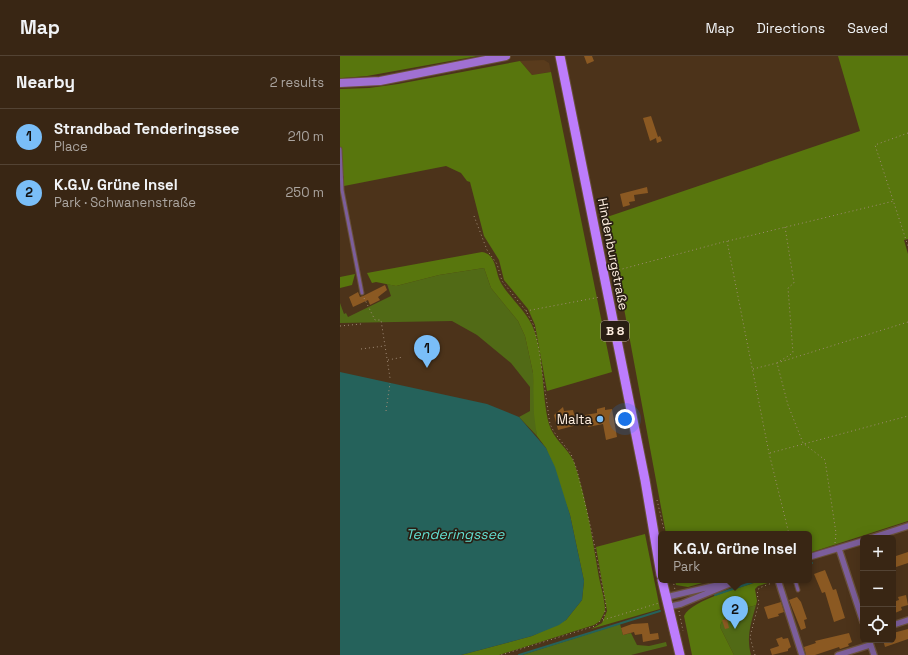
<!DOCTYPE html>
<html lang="en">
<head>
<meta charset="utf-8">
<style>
  :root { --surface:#392614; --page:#443222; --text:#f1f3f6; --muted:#aba5a0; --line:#534334; --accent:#7abef8 }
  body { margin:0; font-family:"Space Grotesk",sans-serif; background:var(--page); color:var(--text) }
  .controls { position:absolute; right:12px; bottom:12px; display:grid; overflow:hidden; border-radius:6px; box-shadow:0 4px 16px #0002 }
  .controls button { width:36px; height:36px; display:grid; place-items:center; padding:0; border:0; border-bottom:1px solid var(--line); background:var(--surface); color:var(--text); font:20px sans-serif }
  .you { position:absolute; left:285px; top:363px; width:14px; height:14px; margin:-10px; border:3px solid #fff; border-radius:50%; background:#1a73e8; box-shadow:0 0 0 6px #1a73e833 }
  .badge { display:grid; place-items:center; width:26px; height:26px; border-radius:50%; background:var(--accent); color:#111; font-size:13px; font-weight:700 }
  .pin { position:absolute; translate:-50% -33px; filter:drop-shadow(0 1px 2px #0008) }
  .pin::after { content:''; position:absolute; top:21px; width:14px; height:12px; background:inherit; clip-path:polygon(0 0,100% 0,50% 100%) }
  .popup { position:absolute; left:318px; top:475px; width:154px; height:52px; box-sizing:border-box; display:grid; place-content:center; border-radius:6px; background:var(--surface); filter:drop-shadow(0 1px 3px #0005); font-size:13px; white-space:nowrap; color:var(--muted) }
  .popup b { font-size:15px; color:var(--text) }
  .popup::after { content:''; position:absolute; left:50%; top:100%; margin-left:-8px; border:8px solid transparent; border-top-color:var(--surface) }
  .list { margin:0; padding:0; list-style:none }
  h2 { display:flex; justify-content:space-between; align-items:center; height:52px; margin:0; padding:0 16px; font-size:17px }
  h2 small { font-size:13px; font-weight:400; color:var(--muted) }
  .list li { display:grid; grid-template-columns:26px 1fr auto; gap:12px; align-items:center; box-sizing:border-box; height:56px; padding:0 16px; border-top:1px solid var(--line) }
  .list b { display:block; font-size:15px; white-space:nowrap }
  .list p { margin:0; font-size:13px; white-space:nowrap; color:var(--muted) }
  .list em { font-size:13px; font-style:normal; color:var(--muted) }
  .icon { flex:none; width:22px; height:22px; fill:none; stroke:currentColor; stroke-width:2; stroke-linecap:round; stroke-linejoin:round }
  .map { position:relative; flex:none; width:568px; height:599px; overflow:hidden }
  header { display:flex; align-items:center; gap:24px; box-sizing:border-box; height:56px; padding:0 20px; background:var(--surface); border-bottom:1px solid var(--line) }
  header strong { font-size:19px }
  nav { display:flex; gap:22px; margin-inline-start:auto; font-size:14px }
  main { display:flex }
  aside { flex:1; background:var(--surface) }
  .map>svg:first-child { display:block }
  .built { fill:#593b1c }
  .green { fill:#516a16 }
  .forest { fill:#58760d }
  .water { fill:#25625b }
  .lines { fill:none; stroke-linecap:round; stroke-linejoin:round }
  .stream { stroke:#25625b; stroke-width:2 }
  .building { fill:#8b5922 }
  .lane-casing { stroke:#69513a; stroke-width:5 }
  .street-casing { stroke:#69513a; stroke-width:8 }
  .secondary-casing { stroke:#69513a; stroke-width:10 }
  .primary-casing { stroke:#69513a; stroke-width:11 }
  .path { stroke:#a18c78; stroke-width:1; stroke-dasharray:1 3; stroke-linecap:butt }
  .lane { stroke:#7c5e9b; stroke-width:3 }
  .street { stroke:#7c5e9b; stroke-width:5.5 }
  .secondary { stroke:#a070d2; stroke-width:8 }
  .primary { stroke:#bd7dfc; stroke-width:9 }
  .poi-dot { fill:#7abef8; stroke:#291e13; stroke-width:1.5 }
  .labels { text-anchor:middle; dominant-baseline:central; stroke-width:3.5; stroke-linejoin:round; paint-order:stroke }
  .shield { fill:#291e13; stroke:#bfb0a2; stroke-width:1 }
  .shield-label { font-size:12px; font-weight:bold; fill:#ffefe0 }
  .street-label { font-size:13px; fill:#ffefe0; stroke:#291e13 }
  .poi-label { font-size:13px; fill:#ffefe0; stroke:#291e13; text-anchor:end }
  .water-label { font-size:14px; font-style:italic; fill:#62dfd1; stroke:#291e13 }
</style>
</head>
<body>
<header>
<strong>Map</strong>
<nav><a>Map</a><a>Directions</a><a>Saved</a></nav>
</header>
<main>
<aside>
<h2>Nearby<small>2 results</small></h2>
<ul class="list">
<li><span class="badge">1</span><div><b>Strandbad Tenderingssee</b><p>Place</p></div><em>210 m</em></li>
<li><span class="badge">2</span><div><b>K.G.V. Grüne Insel</b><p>Park · Schwanenstraße</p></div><em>250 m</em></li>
</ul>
</aside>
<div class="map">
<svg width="568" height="599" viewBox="0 0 568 599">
  <rect width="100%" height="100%" fill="#4c331a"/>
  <path class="built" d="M204,4L209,7L211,16L192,19L180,5Z"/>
  <path class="green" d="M144,212L151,232L178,265L185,280L193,317L197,380L179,361L190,355V331L171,307L137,279L112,265L0,267V247L4,258L6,257L8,261L51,240L47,228L56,230L99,219Z
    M416,549C411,567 406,581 411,599H394L380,571C384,554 401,554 416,549Z
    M280,568L283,579L291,577L297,589L309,590L326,586L327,590L291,599H182Z"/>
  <path class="forest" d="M0,0H138L27,20L3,22H0Z
    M498,0H568V183L564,184L568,198V465L469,497V478H326L267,161L520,75Z
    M180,5L192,19L211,16L272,316L207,335L195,269L188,253L164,224L159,204L144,180L130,126L127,125L121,117L106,110L4,130V120H0V33L29,32L58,28Z
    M142,196C157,198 155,217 161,227C170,242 184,253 192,269C205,297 201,338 209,368C213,383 228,392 234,406C246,441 252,480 258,516C260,529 265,542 265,555L260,565L254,569L159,599H121L192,580L226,564L242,544L244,525L230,459L206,392L197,380L196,374L194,358L193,317L185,280L178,265L151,232L144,212L99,219L56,230L36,226L32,227L27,217Z
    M15,218L12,229L0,232V221Z
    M305,478L320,553L251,573L262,567L267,555L256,491Z
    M335,524H373L348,531L336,529Z
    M423,524L434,525L418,530L415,533L417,545L416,549C401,554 384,554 380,571L394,599H352L344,560C352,543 404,531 423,524Z"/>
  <path class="water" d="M0,316L147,348L179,361L206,392L215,411L230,459L244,525L242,544L226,564L219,569L192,580L121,599H0Z"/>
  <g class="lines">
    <path class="stream" d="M469,508L472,507
      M375,539L419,524
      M179,599L320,555"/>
  </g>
  <path class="building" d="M244,0H252L254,5L247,8Z
    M311,60L318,81L320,80L322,85L317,87L316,82L310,85L303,62Z
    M307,131L308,137L294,139L295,145L289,146L290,149L283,151L280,138Z
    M45,229L47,234L38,241L40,244L30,249L28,244L13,251L9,241L18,236L20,241L23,240Z
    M223,351L224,355L233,354L237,369L218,374L214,359Z
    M265,351V354L272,353L277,381L266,384L263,368L248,371L245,359L257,357V353Z
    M568,496V507L553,512V501Z
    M485,514L493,534L496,533L505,562L494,566L485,536L482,537L474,518Z
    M566,539L568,549L561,551L562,554L555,557L553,546L559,544L558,541Z
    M457,541L461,546L467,563L464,564L466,572L461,574L449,544Z
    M441,546L444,556L438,558L439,560L428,563L424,551Z
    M387,563L389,572L385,573L382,564Z
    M308,567L310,578L318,577L319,583L303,586L302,578L295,579L294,576L283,579L281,572L292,568Z
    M568,573V583L545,591L543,584H553V577Z
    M509,577L512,586L508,588L509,590L500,593L499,591L475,599H466L464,591L476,587L475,585Z
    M442,581L443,583L448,582L451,591L448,593V595L432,599L430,593L439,590L436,583Z"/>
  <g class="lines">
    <g class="lane-casing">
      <path id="lane" d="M0,93L2,134L22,237
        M455,524L458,534"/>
    </g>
    <g class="street-casing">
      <path id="street" d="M531,482L568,470
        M499,493L523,566
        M469,501L523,485
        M438,524L462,599
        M395,525L331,540L326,545L332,550L341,548L399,524
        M553,569L568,564
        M529,584L534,599
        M498,599L530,589"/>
    </g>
    <g class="secondary-casing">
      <path id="secondary" d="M0,27L40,25L166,0"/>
    </g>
    <g class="primary-casing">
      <path id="primary" d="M220,0L305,424L321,519
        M322,524L340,599"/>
    </g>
    <path class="path" d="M568,77L535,89L568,190
      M134,160L147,194L157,208L162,225L186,255L194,270L199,294L210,368L214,376L231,398L237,414L252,477L266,549L264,561L255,570L161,599
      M388,185L554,145
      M271,216L387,185L429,397L449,478
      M24,242L35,264H41L50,322
      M186,255L260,241
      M0,270L21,268
      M21,293L44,290
      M48,304L63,301
      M440,305L453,297L448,232L454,227L445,171
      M413,313L437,307
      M46,355L50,327
      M430,397L568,360
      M317,444L325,478
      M495,487L496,477L485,404L463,387L448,349L437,307L568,266
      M333,524L335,534
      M339,555L343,575
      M263,564L319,547
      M415,599L410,581L419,546L417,538L419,532L432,527"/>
    <use href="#lane" class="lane"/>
    <use href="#street" class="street"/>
    <use href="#secondary" class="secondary"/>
    <use href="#primary" class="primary"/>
  </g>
  <circle class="poi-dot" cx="260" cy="363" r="4"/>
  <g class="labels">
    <rect class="shield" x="261" y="265" width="28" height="20" rx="3"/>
    <g class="shield-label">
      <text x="275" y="275">B 8</text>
    </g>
    <g class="street-label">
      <text transform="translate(273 198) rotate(79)">Hindenburgstraße</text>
    </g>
    <g class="poi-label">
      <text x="252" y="363">Malta</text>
    </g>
    <g class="water-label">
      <text x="115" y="478">Tenderingssee</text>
    </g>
  </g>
</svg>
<div class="controls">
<button>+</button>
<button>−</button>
<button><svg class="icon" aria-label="locate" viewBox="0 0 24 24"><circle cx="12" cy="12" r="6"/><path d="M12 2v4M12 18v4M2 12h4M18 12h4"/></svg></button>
</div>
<div class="you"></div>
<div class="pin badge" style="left:87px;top:312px">1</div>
<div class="pin badge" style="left:395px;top:573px">2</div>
<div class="popup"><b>K.G.V. Grüne Insel</b>Park</div>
</div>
</main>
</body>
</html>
